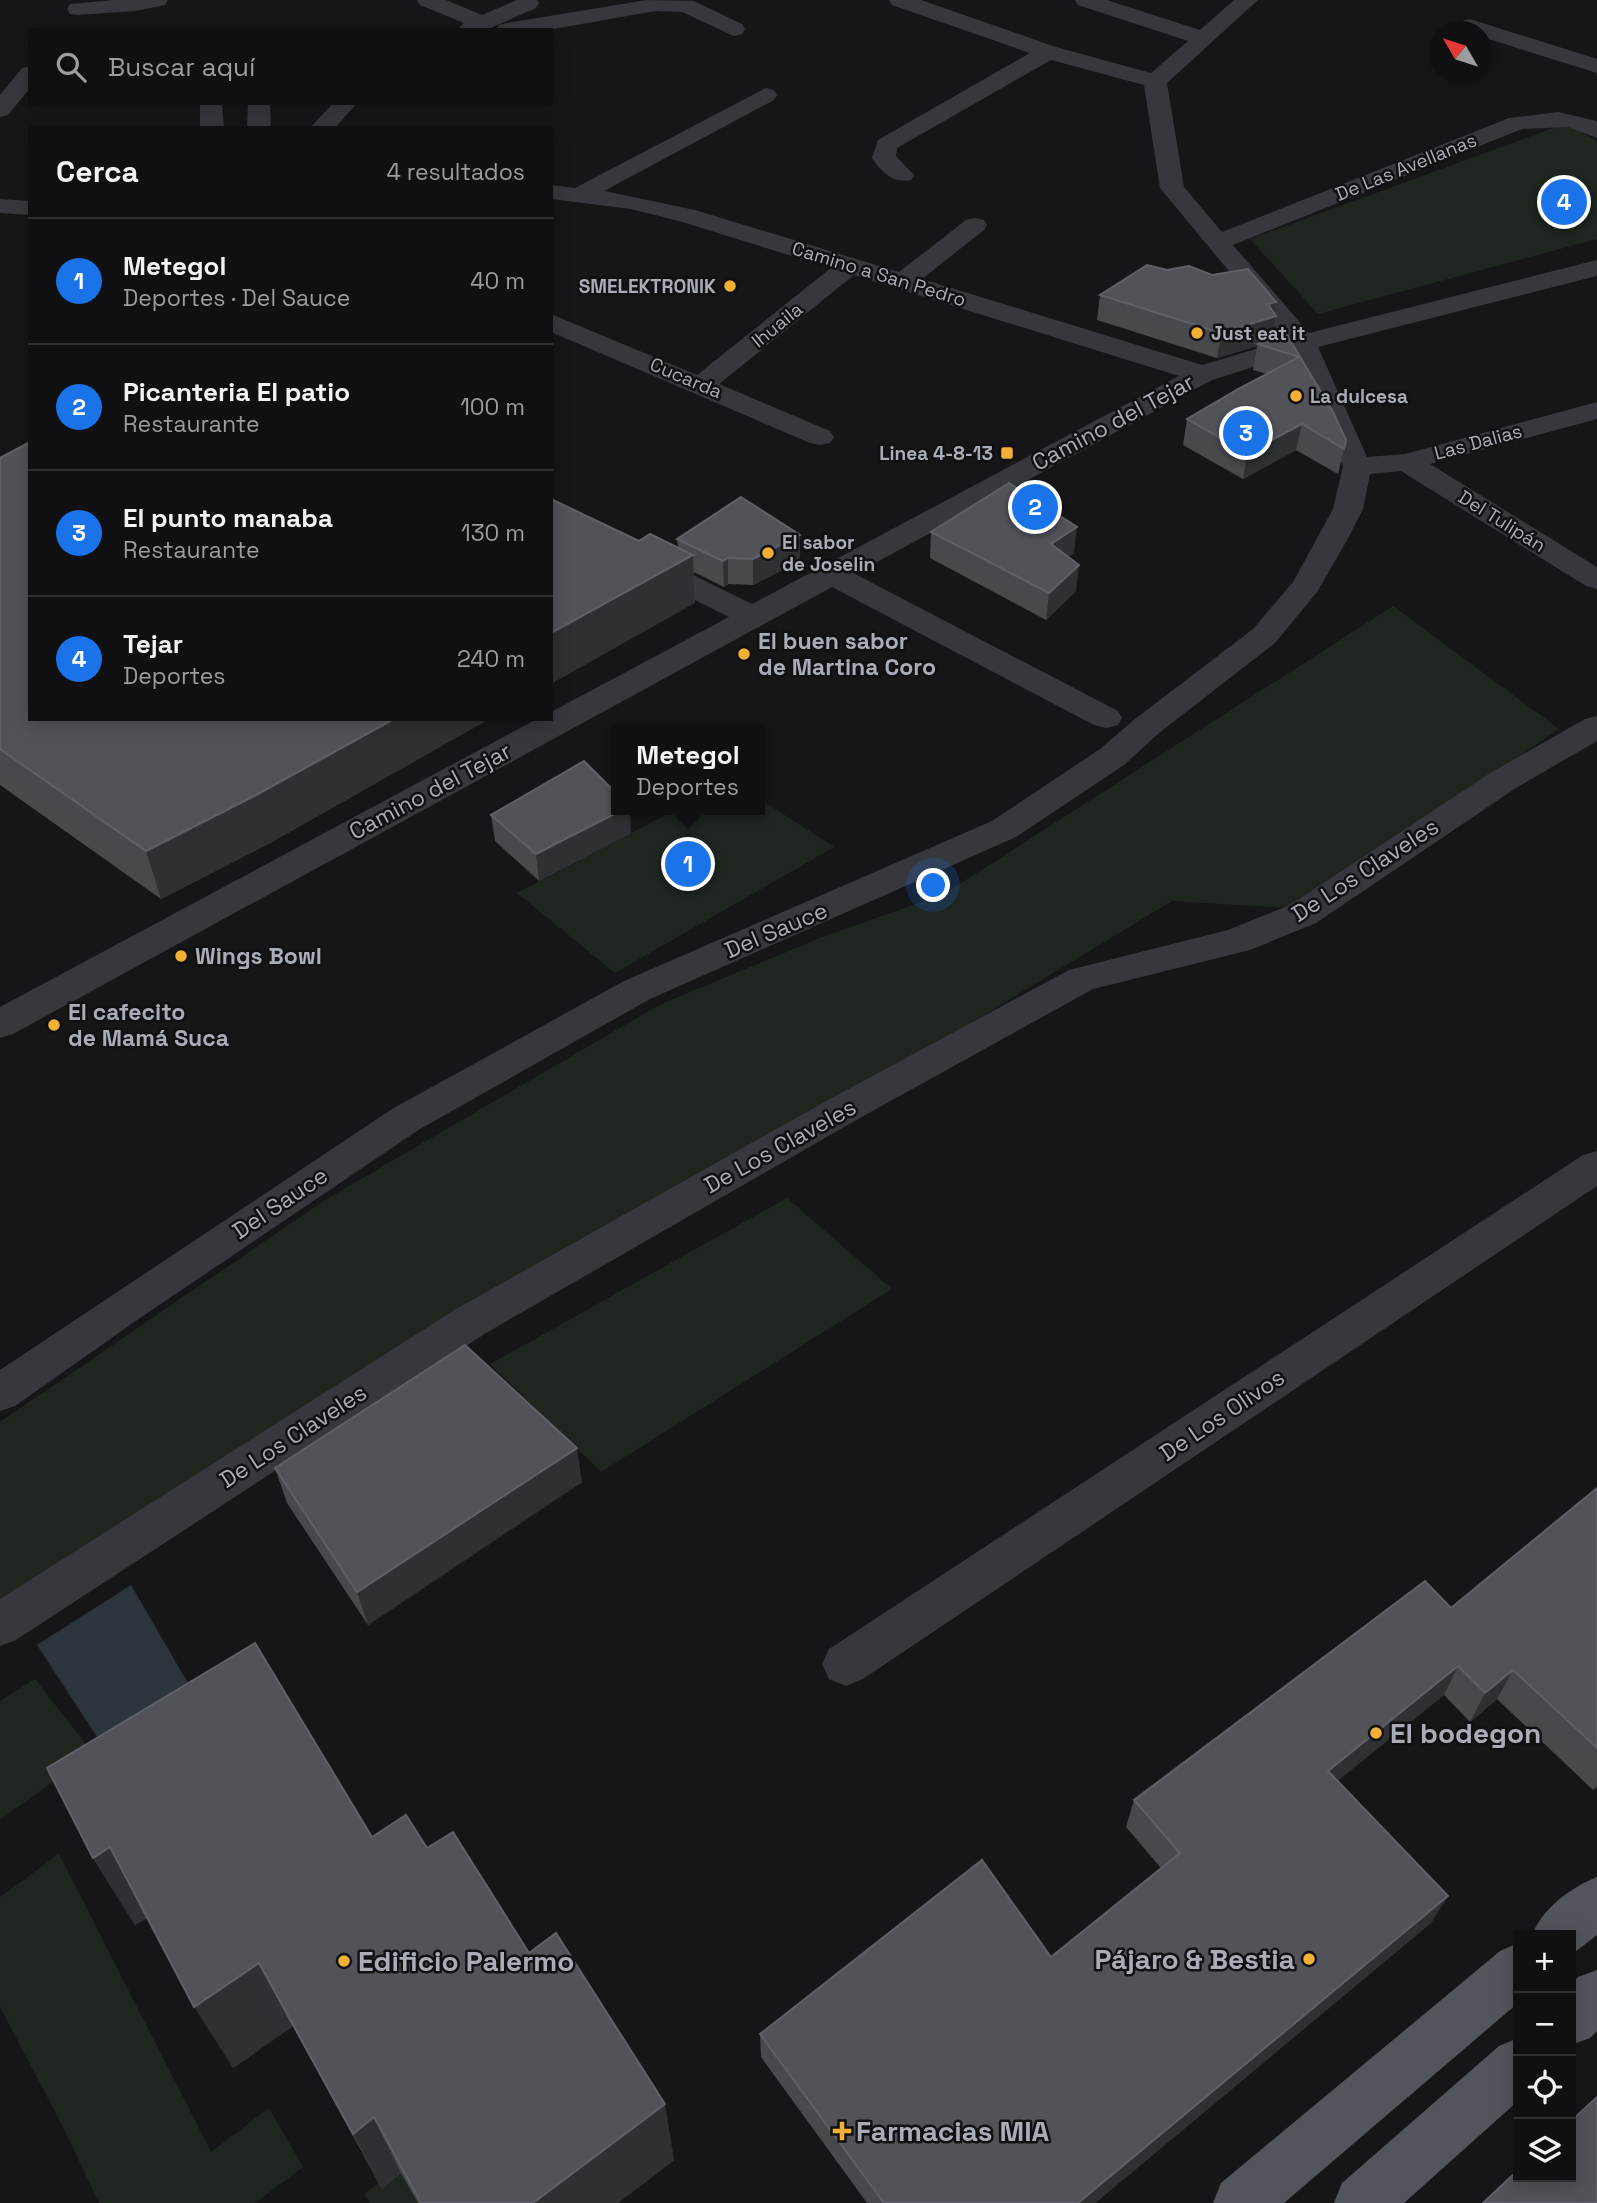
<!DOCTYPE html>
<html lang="es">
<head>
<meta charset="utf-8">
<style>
  :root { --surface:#101012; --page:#19191b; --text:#f1f3f6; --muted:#9c9d9f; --line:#303032; --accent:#1a73e8 }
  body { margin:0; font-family:"Space Grotesk",sans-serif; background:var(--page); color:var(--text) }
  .controls { position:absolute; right:21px; bottom:21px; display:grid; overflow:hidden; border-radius:0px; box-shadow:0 4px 18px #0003 }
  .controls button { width:63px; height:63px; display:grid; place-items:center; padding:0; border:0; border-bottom:2px solid var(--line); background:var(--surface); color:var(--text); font:35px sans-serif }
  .compass { position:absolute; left:1429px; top:21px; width:63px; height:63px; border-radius:50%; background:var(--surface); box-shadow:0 4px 18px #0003; rotate:309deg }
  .you { position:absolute; left:934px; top:886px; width:24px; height:24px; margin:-18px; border:5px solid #fff; border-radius:50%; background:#1a73e8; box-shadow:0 0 0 10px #1a73e833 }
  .badge { display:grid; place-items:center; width:46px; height:46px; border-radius:50%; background:var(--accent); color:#fff; font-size:23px; font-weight:700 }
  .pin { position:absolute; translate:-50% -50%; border:4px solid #fff; box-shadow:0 2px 7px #0006 }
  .popup { position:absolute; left:611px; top:724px; width:154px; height:91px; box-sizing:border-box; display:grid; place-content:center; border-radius:0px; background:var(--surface); filter:drop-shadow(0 2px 5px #0005); font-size:23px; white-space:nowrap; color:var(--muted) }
  .popup b { font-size:26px; color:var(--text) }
  .popup::after { content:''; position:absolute; left:50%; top:100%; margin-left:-14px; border:14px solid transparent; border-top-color:var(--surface) }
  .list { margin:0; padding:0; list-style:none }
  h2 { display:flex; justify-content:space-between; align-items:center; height:91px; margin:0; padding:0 28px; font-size:30px }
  h2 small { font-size:23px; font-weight:400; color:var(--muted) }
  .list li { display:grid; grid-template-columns:46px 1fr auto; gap:21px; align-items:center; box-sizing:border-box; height:126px; padding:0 28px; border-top:2px solid var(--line) }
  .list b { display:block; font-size:26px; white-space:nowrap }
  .list p { margin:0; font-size:23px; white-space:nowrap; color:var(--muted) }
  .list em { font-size:23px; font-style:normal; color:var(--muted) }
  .icon { flex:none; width:38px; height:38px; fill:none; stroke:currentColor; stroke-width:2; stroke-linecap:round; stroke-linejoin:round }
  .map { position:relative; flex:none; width:1597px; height:2203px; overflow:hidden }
  .search { position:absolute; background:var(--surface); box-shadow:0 4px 18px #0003; left:28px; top:28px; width:525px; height:77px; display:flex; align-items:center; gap:18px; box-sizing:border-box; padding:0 24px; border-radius:0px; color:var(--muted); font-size:26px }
  .panel { position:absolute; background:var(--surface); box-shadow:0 4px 18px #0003; left:28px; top:126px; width:525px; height:595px; border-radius:0px }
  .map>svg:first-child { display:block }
  .green { fill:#1e261f }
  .water { fill:#2c353c }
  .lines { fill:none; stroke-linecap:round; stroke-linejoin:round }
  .minor { fill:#37383d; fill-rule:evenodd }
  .major { fill:#53555c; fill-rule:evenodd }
  .wall { fill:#47494d }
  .shaded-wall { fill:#2f3033 }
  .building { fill:#525359; stroke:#5f6168; stroke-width:2 }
  .poi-dot { fill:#f2b134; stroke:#111113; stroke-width:2.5 }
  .labels { text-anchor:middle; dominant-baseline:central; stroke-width:5; stroke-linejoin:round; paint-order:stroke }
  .far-street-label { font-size:19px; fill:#a8adb8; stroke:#111113 }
  .far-poi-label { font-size:19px; font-weight:bold; fill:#a8adb8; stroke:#111113; text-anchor:start }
  .street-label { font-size:23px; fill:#a8adb8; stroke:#111113 }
  .poi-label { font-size:23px; font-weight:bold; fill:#a8adb8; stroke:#111113; text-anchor:start }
  .near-poi-label { font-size:28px; font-weight:bold; fill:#a8adb8; stroke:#111113; text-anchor:start }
</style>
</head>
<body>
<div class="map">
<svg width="1597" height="2203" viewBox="0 0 1597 2203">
  <rect width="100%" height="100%" fill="#161618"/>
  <path class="green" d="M1567,123L1597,141V239L1318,314L1250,239Z
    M1393,606L1559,729L1310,898L1288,908L1172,901L0,1611V1422L325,1200L659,1005L820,938L944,894Z
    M760,799L834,847L615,973L517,893L675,810H760Z
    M787,1198L892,1289L601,1472L490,1364Z
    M35,1679L93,1753L0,1820V1701Z
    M59,1854L211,2152L269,2108L303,2167L255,2203H99L63,2127L0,2007V1897Z
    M438,2138L481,2203H370L364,2194Z"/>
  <path class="water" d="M131,1585L210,1721L122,1775L37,1645Z"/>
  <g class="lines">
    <path class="minor" d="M115,0H168L165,5L135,11L78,15L70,14L67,9L70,4Z
      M417,0H446L482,15L517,0H537L539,3L536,8L486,30H456L464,23L420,5Z
      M647,0L694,1L742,24L745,29L742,34L734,36L682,12L656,11L547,30H496L499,25L507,23Z
      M889,0H921L1056,47L1151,73L1188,41L1078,5L1075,0H1107L1200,30L1234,0H1258L1167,83L1184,187L1222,232L1509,118L1558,112L1597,121V138L1568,127L1522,129L1233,245L1309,333L1597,260V276L1318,347L1367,457L1405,454L1597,402V419L1430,464L1597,567V589L1586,586L1401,471L1370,474L1363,509L1346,542L1317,592L1275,643L1159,733L1124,765L1016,837L650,999L420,1129L140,1318L15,1406L0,1411V1370L392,1109L624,981L992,821L1100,749L1135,719L1253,629L1293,582L1333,509L1343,466L1294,354L1212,380L855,574L1118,711L1122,718L1118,725L1106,728L1094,725L832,587L13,1034L0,1038V1007L537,719H551V712L729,617L551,528V507L561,510L752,604L1179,376L854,275L719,384L830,431L834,437L830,443L820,445L810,443L551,332V314L697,375L831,268L679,221L631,209L551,199V185L575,188L766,88L774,90L777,95L774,100L604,191L695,210L899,272L966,220L975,218L984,220L987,225L984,230L922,279L1202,365L1286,340L1160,188L1144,85L1051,60L897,148L896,156L914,175L911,180C894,184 881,172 872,158L878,140L1030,53L892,5Z
      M1470,19L1597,59V73L1482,37V32L1462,31L1459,26L1462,21Z
      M30,66V88L8,115L0,117V95L22,68Z
      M200,103H222L224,128H200Z
      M248,103H270L271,128H247Z
      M333,103H357L335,128H310Z
      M0,199L30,201V215L0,213Z
      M1597,716V741L1516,788L1316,923L1250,950L1093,989L858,1119L486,1333L16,1640L0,1646V1599L456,1309L830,1099L1069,970L1228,930L1290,905L1492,772L1585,719Z
      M1597,1151V1186L863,1679L846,1686L829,1679L822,1664L829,1649L1583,1155Z"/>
    <path class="major" d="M1597,1877V1935L1571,1955V1935H1532C1543,1908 1570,1888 1597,1877Z
      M1518,1943V2003L1284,2203H1213L1221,2183L1500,1951Z
      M1597,1970V2031L1590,2038L1571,2045V1984L1578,1977Z
      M1518,2038V2101L1404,2203H1334L1342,2183L1499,2046Z"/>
  </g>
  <path class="wall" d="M1167,270L1274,314L1276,316L1272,340L1287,335L1346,440L1338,474L1296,450L1243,479L1183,445L1187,419L1267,374L1253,370L1257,346L1217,358L1097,320L1100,295Z
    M0,458L30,719H489L270,843L161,899L0,785Z
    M931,532L1074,553L1068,557L1076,591L1046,620L930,558Z
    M800,535V561L753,585L728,584L724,587L694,572L695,603L639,541L678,547L677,539Z
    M491,815L631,833L539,881L495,841Z
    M275,1468L582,1482L368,1625L287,1503Z
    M1597,1488V1787L1593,1790L1497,1699L1470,1722L1444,1695L1337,1781L1432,1922L1095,2203H867L761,2057L760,2034L1051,1957L1161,1868L1126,1827L1134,1800L1451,1608Z
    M372,1837L427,1848L529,1953L674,2160L618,2203H418L401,2173L382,2189L293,2026L233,2068L147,1918L135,1925L93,1858Z"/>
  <path class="shaded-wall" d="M1276,302L1274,317L1276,316L1271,342L1258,344L1257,346L1217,358L1221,333L1268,304Z
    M1302,424L1296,450L1243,479L1247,453Z
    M1077,527L1074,553L1049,570L1051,544Z
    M800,535V561L753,585V559Z
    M693,555L695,603L551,684V633Z
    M728,558V584L724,587L723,561Z
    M1079,565L1076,591L1046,620L1049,593Z
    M394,719H489L270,843L161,899L146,851Z
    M622,810H630L631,833L539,881L536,854Z
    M577,1448L582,1482L368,1625L357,1592Z
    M1458,1666L1444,1695L1315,1799L1328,1771Z
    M1513,1670L1497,1699L1470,1722L1485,1693Z
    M110,1847L152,1915L135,1925L93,1858Z
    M1448,1896L1432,1922L1095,2203H1078Z
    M259,1963L293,2026L233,2068L194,2007Z
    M665,2104L674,2160L618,2203H533Z
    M374,2117L401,2173L382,2189L353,2134Z"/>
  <path class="building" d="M1147,265L1167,270L1189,266L1212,275L1248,269L1276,302L1268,304L1276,316L1221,333L1100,295Z
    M1287,335L1333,412L1346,440L1344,449L1302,424L1247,453L1187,419L1238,389L1299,357L1258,344Z
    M30,442V719H394L258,794L146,851L0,749V458Z
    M1009,483L1077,527L1051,544L1079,565L1049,593L931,532Z
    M741,497L800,535L753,559L728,558L723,561L677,539Z
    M551,499L639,541L650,534L693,555L551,633Z
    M584,761L616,793V810H622L536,854L491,815Z
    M465,1345L577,1448L357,1592L275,1468Z
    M1597,1488V1748L1513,1670L1485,1693L1458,1666L1328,1771L1448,1896L1078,2203H884L760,2034L982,1860L1051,1957L1180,1853L1134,1800L1425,1581L1451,1608Z
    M255,1643L372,1837L406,1815L427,1848L453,1832L529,1953L556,1933L665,2104L533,2203H421L374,2117L353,2134L259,1963L194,2007L110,1847L93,1858L47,1768Z
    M1597,2097V2203H1483L1518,2170V2177H1571V2121Z"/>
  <g class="poi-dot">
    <circle cx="730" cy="286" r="7"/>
    <circle cx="1197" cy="333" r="7"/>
    <circle cx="1296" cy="396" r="7"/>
    <rect x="1000" y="446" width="14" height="14" rx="3.5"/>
    <circle cx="768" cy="553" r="7"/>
    <circle cx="744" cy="654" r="7"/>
    <circle cx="181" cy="956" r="7"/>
    <circle cx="54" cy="1025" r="7"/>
    <circle cx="1376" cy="1733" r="7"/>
    <circle cx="1309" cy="1959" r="7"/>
    <circle cx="344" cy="1961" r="7"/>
    <path d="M838.5 2120.5h7v7h7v7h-7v7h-7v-7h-7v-7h7z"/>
  </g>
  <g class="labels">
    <g class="far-street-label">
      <text transform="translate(1406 167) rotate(-22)">De Las Avellanas</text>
      <text transform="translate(879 274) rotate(17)">Camino a San Pedro</text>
      <text transform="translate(777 325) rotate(-39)">Ihuaila</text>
      <text transform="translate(686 378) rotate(23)">Cucarda</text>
      <text transform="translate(1478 442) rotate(-15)">Las Dalias</text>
      <text transform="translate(1502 521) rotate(32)">Del Tulipán</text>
    </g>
    <g class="far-poi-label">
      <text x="716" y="286" text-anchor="end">SMELEKTRONIK</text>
      <text x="1211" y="333">Just eat it</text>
      <text x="1310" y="396">La dulcesa</text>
      <text x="993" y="453" text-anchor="end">Linea 4-8-13</text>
      <text x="782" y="542">El sabor<tspan x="782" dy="22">de Joselin</tspan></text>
    </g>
    <g class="street-label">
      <text transform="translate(1113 422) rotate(-28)">Camino del Tejar</text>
      <text transform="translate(430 791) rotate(-28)">Camino del Tejar</text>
      <text transform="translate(1365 870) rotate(-33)">De Los Claveles</text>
      <text transform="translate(776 930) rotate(-23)">Del Sauce</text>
      <text transform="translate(780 1146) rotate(-29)">De Los Claveles</text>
      <text transform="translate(280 1203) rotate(-34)">Del Sauce</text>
      <text transform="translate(1222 1415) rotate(-34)">De Los Olivos</text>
      <text transform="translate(293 1436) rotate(-33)">De Los Claveles</text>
    </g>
    <g class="poi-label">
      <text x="758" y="641">El buen sabor<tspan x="758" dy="26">de Martina Coro</tspan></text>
      <text x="195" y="956">Wings Bowl</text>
      <text x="68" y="1012">El cafecito<tspan x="68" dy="26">de Mamá Suca</tspan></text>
    </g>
    <g class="near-poi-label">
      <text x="1390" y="1733">El bodegon</text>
      <text x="1295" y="1959" text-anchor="end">Pájaro &amp; Bestia</text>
      <text x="358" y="1961">Edificio Palermo</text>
      <text x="856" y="2131">Farmacias MIA</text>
    </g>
  </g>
</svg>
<div class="controls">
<button>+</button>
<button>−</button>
<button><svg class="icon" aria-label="locate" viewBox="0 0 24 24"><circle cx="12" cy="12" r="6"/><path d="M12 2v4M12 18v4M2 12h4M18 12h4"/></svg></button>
<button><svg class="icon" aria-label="layers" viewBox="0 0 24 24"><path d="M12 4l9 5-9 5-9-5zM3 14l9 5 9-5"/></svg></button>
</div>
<svg class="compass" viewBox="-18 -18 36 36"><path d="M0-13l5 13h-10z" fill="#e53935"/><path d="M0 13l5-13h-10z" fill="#9c9d9f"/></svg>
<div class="you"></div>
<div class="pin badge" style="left:688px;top:864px">1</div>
<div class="popup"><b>Metegol</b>Deportes</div>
<div class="pin badge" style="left:1035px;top:507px">2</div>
<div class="pin badge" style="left:1246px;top:433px">3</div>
<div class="pin badge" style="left:1564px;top:202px">4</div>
<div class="search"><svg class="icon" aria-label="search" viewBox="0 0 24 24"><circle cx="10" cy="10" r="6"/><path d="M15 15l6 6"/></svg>Buscar aquí</div>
<section class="panel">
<h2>Cerca<small>4 resultados</small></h2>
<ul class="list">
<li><span class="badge">1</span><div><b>Metegol</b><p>Deportes · Del Sauce</p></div><em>40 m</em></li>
<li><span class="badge">2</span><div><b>Picanteria El patio</b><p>Restaurante</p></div><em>100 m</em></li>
<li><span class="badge">3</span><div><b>El punto manaba</b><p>Restaurante</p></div><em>130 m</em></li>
<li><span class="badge">4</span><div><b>Tejar</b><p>Deportes</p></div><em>240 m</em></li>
</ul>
</section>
</div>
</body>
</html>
